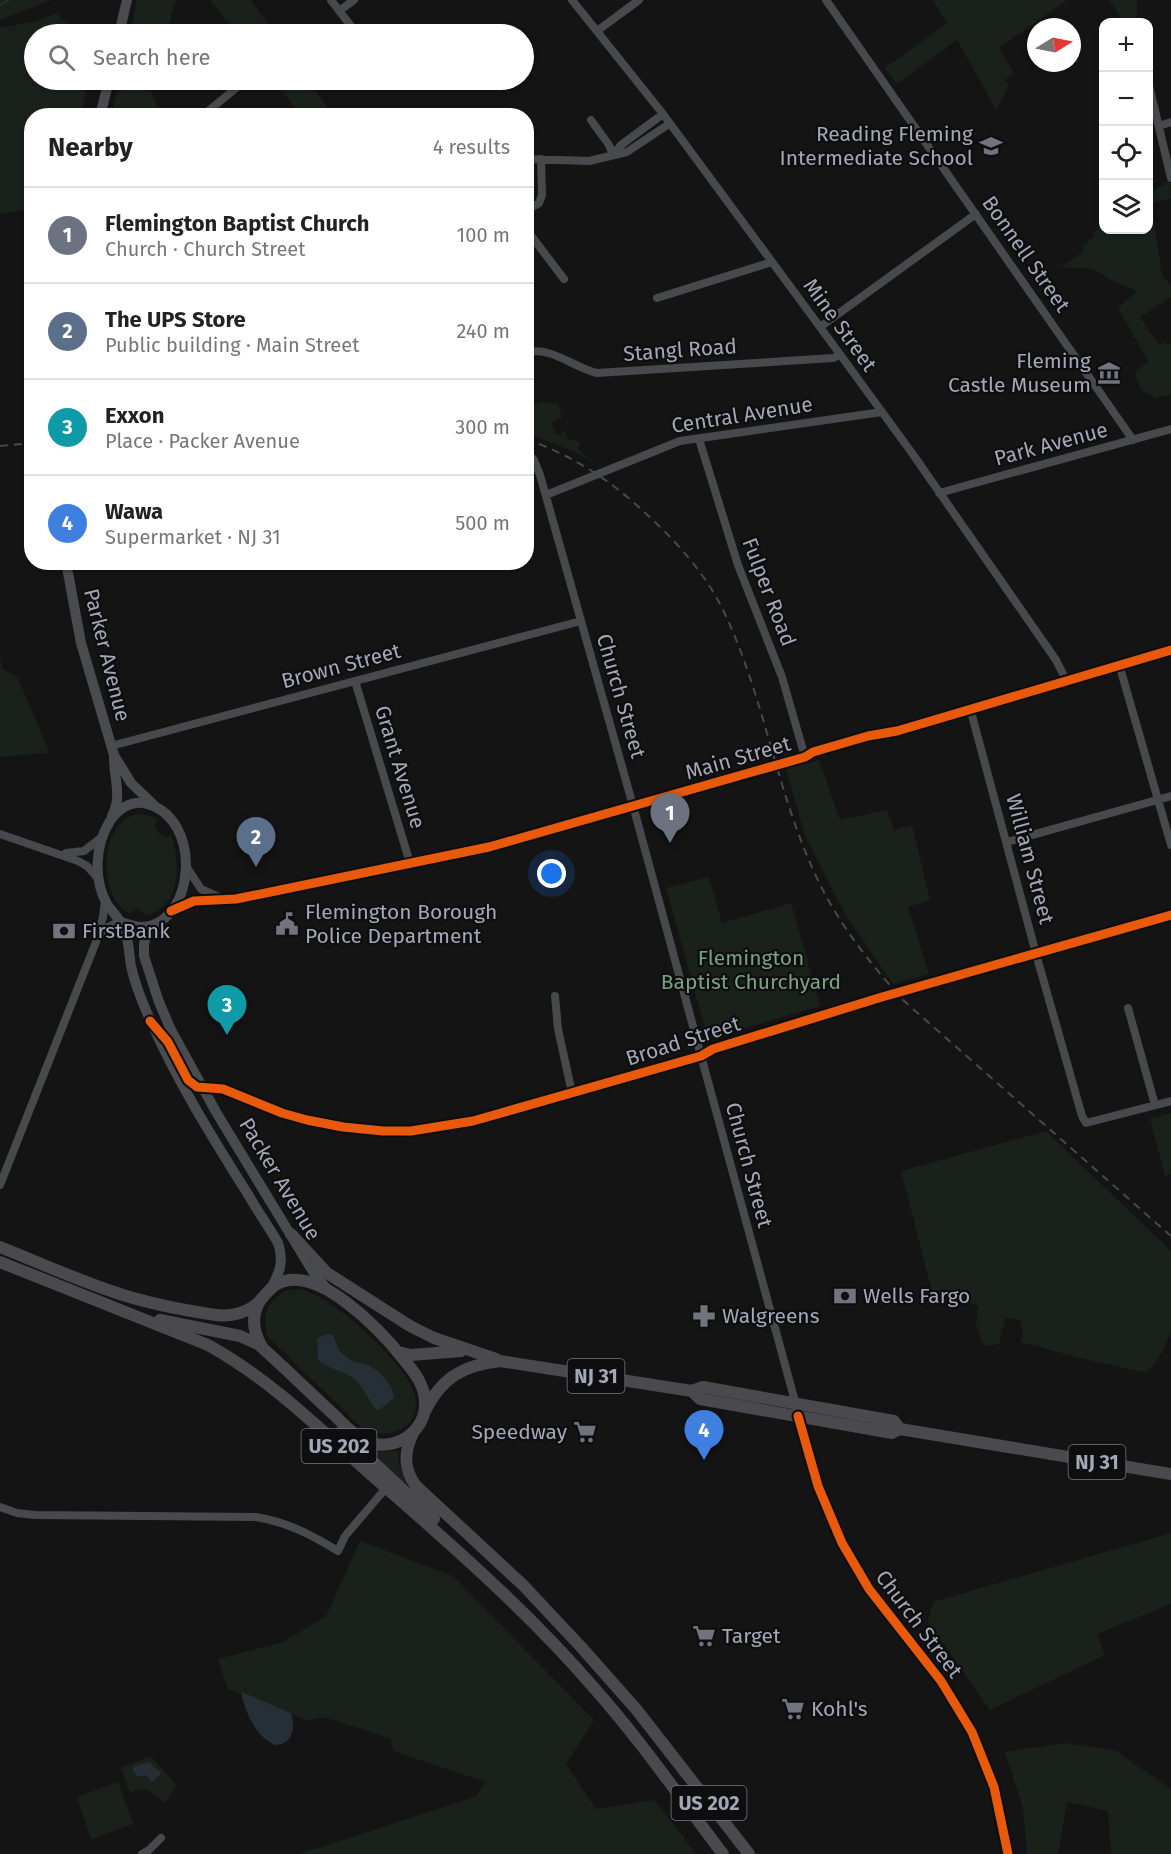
<!DOCTYPE html>
<html lang="en">
<head>
<meta charset="utf-8">
<style>
  :root { --surface:#fff; --page:#f6f6f6; --text:#222; --muted:#767676; --line:#e0e0e0; --accent:#0f766e }
  body { margin:0; font-family:"Fira Sans",sans-serif; background:var(--page); color:var(--text) }
  .controls { position:absolute; right:18px; top:18px; display:grid; overflow:hidden; border-radius:12px; box-shadow:0 2px 4px #0004 }
  .controls button { width:54px; height:54px; display:grid; place-items:center; padding:0; border:0; border-bottom:2px solid var(--line); background:var(--surface); color:var(--text); font:30px sans-serif }
  .compass { position:absolute; left:1027px; top:18px; width:54px; height:54px; border-radius:50%; background:var(--surface); box-shadow:0 2px 4px #0004; rotate:80deg }
  .you { position:absolute; left:552px; top:874px; width:21px; height:21px; margin:-15px; border:4px solid #fff; border-radius:50%; background:#1a73e8; box-shadow:0 0 0 9px #1a73e833 }
  .badge { display:grid; place-items:center; width:39px; height:39px; border-radius:50%; background:var(--accent); color:#fff; font-size:20px; font-weight:700 }
  .pin { position:absolute; translate:-50% -50px; filter:drop-shadow(0 2px 3px #0008) }
  .pin::after { content:''; position:absolute; top:32px; width:21px; height:18px; background:inherit; clip-path:polygon(0 0,100% 0,50% 100%) }
  .list { margin:0; padding:0; list-style:none }
  h2 { display:flex; justify-content:space-between; align-items:center; height:78px; margin:0; padding:0 24px; font-size:26px }
  h2 small { font-size:20px; font-weight:400; color:var(--muted) }
  .list li { display:grid; grid-template-columns:39px 1fr auto; gap:18px; align-items:center; box-sizing:border-box; height:96px; padding:0 24px; border-top:2px solid var(--line) }
  .list b { display:block; font-size:22px; white-space:nowrap }
  .list p { margin:0; font-size:20px; white-space:nowrap; color:var(--muted) }
  .list em { font-size:20px; font-style:normal; color:var(--muted) }
  .icon { flex:none; width:33px; height:33px; fill:none; stroke:currentColor; stroke-width:2; stroke-linecap:round; stroke-linejoin:round }
  .map { position:relative; flex:none; width:1171px; height:1854px; overflow:hidden }
  .search { position:absolute; background:var(--surface); box-shadow:0 2px 4px #0004; left:24px; top:24px; width:510px; height:66px; display:flex; align-items:center; gap:15px; box-sizing:border-box; padding:0 21px; border-radius:33px; color:var(--muted); font-size:22px }
  .panel { position:absolute; background:var(--surface); box-shadow:0 2px 4px #0004; left:24px; top:108px; width:510px; height:462px; border-radius:24px }
  .map>svg:first-child { display:block }
  .green { fill:#1a211b }
  .water { fill:#262e36 }
  .lines { fill:none; stroke-linecap:round; stroke-linejoin:round }
  .stream { stroke:#262e36; stroke-width:2 }
  .minor { stroke:#48494d; stroke-width:8 }
  .major { stroke:#4a4b4f; stroke-width:10 }
  .highway { stroke:#4a4a4e; stroke-width:12 }
  .rail { stroke:#47494c; stroke-width:2; stroke-dasharray:8 6; stroke-linecap:butt }
  .cycleway-casing { stroke:#0e0e10; stroke-width:13 }
  .cycleway { stroke:#e8590c; stroke-width:9 }
  .labels { text-anchor:middle; dominant-baseline:central; stroke-width:4.5; stroke-linejoin:round; paint-order:stroke }
  .shield { fill:#0e0e10; stroke:#767a84; stroke-width:1.5 }
  .shield-label { font-size:20px; font-weight:bold; fill:#a3a8b6 }
  .poi-label { font-size:21px; fill:#a3a8b6; stroke:#0e0e10; text-anchor:start }
  .street-label { font-size:21px; fill:#a3a8b6; stroke:#0e0e10 }
  .park-label { font-size:21px; fill:#79a27e; stroke:#0e0e10 }
</style>
</head>
<body>
<div class="map">
<svg width="1171" height="1854" viewBox="0 0 1171 1854">
  <rect width="100%" height="100%" fill="#141414"/>
  <path class="green" d="M0,0H51L0,20Z
    M137,0H176L166,34H130Z
    M210,0H251L275,34H237Z
    M933,0H1067L999,48L1014,73L1005,80L1009,86L996,109L957,40L897,84L885,68L947,23Z
    M1109,0H1137V16L1128,22L1123,20Z
    M57,13C68,28 81,30 98,34H34V80H89L81,115L32,116L31,209L0,214V28L36,21Z
    M119,80H153L150,89L160,115H143L135,108L112,115Z
    M273,80H308L333,115H301Z
    M1170,181L1171,199L1157,201L1152,205L1162,276L1171,285V297L1140,317L1159,345L1164,342L1167,345L1171,344V395L1155,398L1141,390L1135,373L1148,361L1118,308L1137,291L1111,280L1094,269L1061,267L1084,251L1082,247L1095,236L1094,232L1103,225L1104,230H1148L1149,193Z
    M544,402L558,404L562,418H558L552,423L556,434L560,435L563,431H566L567,439L580,442L578,450L597,464L575,452L527,433V404Z
    M0,654L2,668L18,678L50,753L0,757Z
    M819,760L840,820L887,810L894,830L912,825L930,900L908,907L929,974L893,984L846,916L805,836L786,769Z
    M137,814L151,816L158,819L155,825L158,832L166,837L171,835C181,864 181,908 145,916L139,908L134,910L131,914C102,901 99,844 121,823C125,818 131,816 137,814Z
    M709,877L722,923L791,903L820,1006L708,1039L666,888Z
    M1171,1113V1174L1165,1176L1150,1118Z
    M1046,1131L1171,1251V1333L1159,1358L1147,1373L1084,1359L1021,1342L1023,1333L1020,1320L1005,1318L999,1344L984,1346L976,1325L978,1306L932,1291L901,1171Z
    M299,1289C331,1295 404,1361 414,1393C425,1427 388,1443 362,1428L267,1336C260,1312 272,1290 299,1289Z
    M369,1450L382,1452L398,1450L399,1466L407,1486Z
    M1171,1533V1604L1097,1634L1105,1655L990,1710L928,1622L933,1602Z
    M360,1541L453,1576L594,1720L566,1764L596,1809L655,1800L696,1854H299L475,1797L486,1782L393,1751L391,1739L327,1718L306,1720L228,1689L218,1659L283,1642L326,1616Z
    M1065,1743L1116,1751L1171,1789V1854H1111L1108,1811L1067,1802L1058,1854H1027L1023,1808L1005,1752Z
    M150,1756L177,1785L165,1803L146,1789L130,1792L121,1768Z
    M118,1782L133,1824L91,1839L77,1797Z"/>
  <path class="water" d="M328,1334L333,1335C337,1343 337,1350 345,1356C351,1362 360,1363 367,1365C381,1371 393,1384 394,1398L379,1410L375,1408C367,1398 363,1385 352,1377C341,1370 328,1369 318,1360L317,1338Z
    M242,1692L291,1713C296,1728 293,1744 275,1745C255,1735 248,1717 242,1697Z
    M149,1762L160,1772V1775L152,1782L146,1775L137,1777L133,1769L135,1766Z"/>
  <g class="lines">
    <path class="stream" d="M0,5L9,0"/>
    <path class="minor" d="M331,0L357,34
      M572,0L663,114L820,327L912,453L1056,660L1066,680
      M826,0L1133,440
      M339,11L354,0
      M597,31L639,0
      M1148,81L1171,178
      M510,112L512,116
      M202,116L246,80
      M591,120L609,145L613,155
      M1159,126L1171,122
      M613,155L621,145L663,114
      M526,159L589,161L627,152L669,124
      M526,211L539,203L542,195L541,159
      M526,229L564,279
      M657,298L772,262
      M820,327L976,214
      M526,353C550,345 574,368 597,373L834,358L839,354
      M699,439L738,565L782,677L805,757
      M526,451L534,460L540,475L635,813L818,1486C833,1528 852,1567 879,1603C902,1635 930,1663 952,1696C982,1743 1002,1799 1008,1854
      M939,493L1171,429
      M546,495L680,441L882,412
      M1119,664L1171,845
      M355,681L410,863
      M970,708L1038,961L1082,1116L1086,1123L1171,1101
      M111,746L581,621
      M0,834L78,861L87,866L100,881
      M1007,842L1171,796
      M66,853L84,851L102,837
      M186,866L201,889L221,898
      M172,911L194,901L236,899L489,847L805,757L813,752L868,736L897,731L1171,650
      M99,936L108,927L120,921
      M555,996L558,1029L572,1093
      M1128,1008L1155,1105
      M156,1028L168,1042L188,1080L197,1087L223,1089L282,1113L307,1120L343,1127L383,1131H411L473,1121L701,1056L713,1049L882,997L1171,915
      M0,1185L96,942L103,917L105,900
      M0,1507L17,1513L35,1515L256,1517C287,1522 312,1535 338,1551L345,1536L386,1488
      M142,1854L149,1850L161,1838"/>
    <path class="major" d="M119,34L127,0
      M100,116L109,80
      M66,562L81,643L114,755C113,777 123,795 112,816
      M114,755L131,783L153,804
      M121,922C129,925 136,927 143,927C196,923 204,816 144,803C130,801 117,810 110,821C95,845 93,879 107,904C113,913 121,920 125,930C129,942 129,955 131,966C135,985 143,1004 151,1022C178,1083 214,1140 249,1196C258,1212 269,1227 278,1243C284,1260 280,1273 271,1288
      M157,924L147,934L144,944V956L159,1002L171,1030L216,1112L315,1275L328,1290"/>
    <path class="highway" d="M291,1234L327,1273L410,1326L434,1338L496,1359
      M0,1247C38,1262 75,1279 114,1292C146,1303 182,1310 216,1315C230,1317 247,1313 258,1303C264,1296 269,1289 277,1284C318,1262 383,1333 405,1361C416,1374 426,1388 425,1405C425,1434 391,1453 366,1441C352,1435 342,1422 331,1412C307,1390 283,1366 258,1344L240,1336L160,1320
      M0,1262L208,1345C268,1378 318,1427 368,1472C447,1541 526,1609 595,1689C641,1741 681,1799 723,1854
      M260,1301C251,1316 253,1332 262,1347
      M398,1352L411,1355L461,1351
      M692,1391L700,1399L892,1433L900,1429L1171,1474
      M425,1411C442,1377 464,1365 500,1361L692,1391L703,1387L894,1421L900,1429
      M341,1432L434,1519
      M413,1433C404,1452 403,1469 416,1486L523,1585L582,1648L636,1709L749,1854"/>
    <path class="rail" d="M526,439C569,454 609,479 642,510C674,539 705,572 724,612C764,696 776,790 815,874C837,922 868,961 903,1000L1171,1236
      M0,446L32,443"/>
    <g class="cycleway-casing">
      <path id="cycleway" d="M171,911L194,901L236,899L489,847L805,757L813,752L868,736L897,731L1171,650
        M150,1021L168,1042L188,1080L197,1087L223,1089L282,1113L307,1120L343,1127L383,1131H411L473,1121L701,1056L713,1049L882,997L1171,915
        M798,1416L818,1486L842,1543L869,1589L941,1681L972,1732L994,1787L1008,1854"/>
    </g>
    <use href="#cycleway" class="cycleway"/>
  </g>
  <defs>
    <g id="school-bare" transform="scale(1.8)"><path d="M0-5L7-2L0 1L-7-2ZM-4 1L0 2.5L4 1V4Q0 6-4 4Z" fill="#71747d" stroke="#0e0e10" stroke-width="2.5" paint-order="stroke"/></g>
    <g id="museum-bare" transform="scale(1.8)"><path d="M0-6L6-3V-2H-6V-3ZM-5-1h2V3h-2ZM-1-1h2V3h-2ZM3-1h2V3H3ZM-6 4H6V6H-6Z" fill="#71747d" stroke="#0e0e10" stroke-width="2.5" paint-order="stroke"/></g>
    <g id="civic-bare" transform="scale(1.8)"><path d="M-.6-6.5H3V-4.5H.6V-3L4-1V1h2V6H-6V1h2V-1L-.6-3ZM-1.2 2.5V6h2.4V2.5Z" fill="#71747d" stroke="#0e0e10" stroke-width="2.5" paint-order="stroke"/></g>
    <g id="bank-bare" transform="scale(1.8)"><path d="M-6-4H6V4H-6ZM0-2.3a2.3 2.3 0 1 0 0 4.6a2.3 2.3 0 1 0 0-4.6Z" fill="#71747d" stroke="#0e0e10" stroke-width="2.5" paint-order="stroke"/></g>
    <g id="pharmacy-bare" transform="scale(1.8)"><path d="M-2-6h4v4h4v4h-4v4h-4v-4h-4v-4h4Z" fill="#71747d" stroke="#0e0e10" stroke-width="2.5" paint-order="stroke"/></g>
    <g id="supermarket-bare" transform="scale(1.8)"><path d="M-6-5.5h2.5l.6 2H6L4.5 2H-2.5L-4.4-4H-6ZM-1.5 3.2a1.3 1.3 0 1 0 .1 0ZM3 3.2a1.3 1.3 0 1 0 .1 0Z" fill="#71747d" stroke="#0e0e10" stroke-width="2.5" paint-order="stroke"/></g>
  </defs>
  <g fill-rule="evenodd">
    <use href="#school-bare" x="991" y="146"/>
    <use href="#museum-bare" x="1109" y="373"/>
    <use href="#civic-bare" x="287" y="924"/>
    <use href="#bank-bare" x="64" y="931"/>
    <use href="#bank-bare" x="845" y="1296"/>
    <use href="#pharmacy-bare" x="704" y="1316"/>
    <use href="#supermarket-bare" x="585" y="1432"/>
    <use href="#supermarket-bare" x="704" y="1636"/>
    <use href="#supermarket-bare" x="793" y="1709"/>
  </g>
  <g class="labels">
    <g class="shield">
      <rect x="567.5" y="1359" width="57" height="34" rx="4.5"/>
      <rect x="301.5" y="1429" width="75" height="34" rx="4.5"/>
      <rect x="1068.5" y="1445" width="57" height="34" rx="4.5"/>
      <rect x="671.5" y="1786" width="75" height="34" rx="4.5"/>
    </g>
    <g class="shield-label">
      <text x="596" y="1376">NJ 31</text>
      <text x="339" y="1446">US 202</text>
      <text x="1097" y="1462">NJ 31</text>
      <text x="709" y="1803">US 202</text>
    </g>
    <g class="poi-label">
      <text x="973" y="134" text-anchor="end">Reading Fleming<tspan x="973" dy="24">Intermediate School</tspan></text>
      <text x="1091" y="361" text-anchor="end">Fleming<tspan x="1091" dy="24">Castle Museum</tspan></text>
      <text x="305" y="912">Flemington Borough<tspan x="305" dy="24">Police Department</tspan></text>
      <text x="82" y="931">FirstBank</text>
      <text x="863" y="1296">Wells Fargo</text>
      <text x="722" y="1316">Walgreens</text>
      <text x="567" y="1432" text-anchor="end">Speedway</text>
      <text x="722" y="1636">Target</text>
      <text x="811" y="1709">Kohl's</text>
    </g>
    <g class="street-label">
      <text transform="translate(1026 254) rotate(55)">Bonnell Street</text>
      <text transform="translate(840 325) rotate(54)">Mine Street</text>
      <text transform="translate(680 350) rotate(-4)">Stangl Road</text>
      <text transform="translate(742 415) rotate(-9)">Central Avenue</text>
      <text transform="translate(1051 444) rotate(-15)">Park Avenue</text>
      <text transform="translate(769 592) rotate(69)">Fulper Road</text>
      <text transform="translate(107 655) rotate(76)">Parker Avenue</text>
      <text transform="translate(341 666) rotate(-15)">Brown Street</text>
      <text transform="translate(621 696) rotate(74)">Church Street</text>
      <text transform="translate(738 758) rotate(-16)">Main Street</text>
      <text transform="translate(400 767) rotate(73)">Grant Avenue</text>
      <text transform="translate(1030 859) rotate(75)">William Street</text>
      <text transform="translate(683 1041) rotate(-18)">Broad Street</text>
      <text transform="translate(749 1165) rotate(75)">Church Street</text>
      <text transform="translate(280 1179) rotate(59)">Packer Avenue</text>
      <text transform="translate(919 1624) rotate(53)">Church Street</text>
    </g>
    <g class="park-label">
      <text x="751" y="958">Flemington<tspan x="751" dy="24">Baptist Churchyard</tspan></text>
    </g>
  </g>
</svg>
<div class="controls">
<button>+</button>
<button>−</button>
<button><svg class="icon" aria-label="locate" viewBox="0 0 24 24"><circle cx="12" cy="12" r="6"/><path d="M12 2v4M12 18v4M2 12h4M18 12h4"/></svg></button>
<button><svg class="icon" aria-label="layers" viewBox="0 0 24 24"><path d="M12 4l9 5-9 5-9-5zM3 14l9 5 9-5"/></svg></button>
</div>
<svg class="compass" viewBox="-18 -18 36 36"><path d="M0-13l5 13h-10z" fill="#e53935"/><path d="M0 13l5-13h-10z" fill="#767676"/></svg>
<div class="you"></div>
<div class="pin badge" style="left:670px;top:843px;background:#6b7280">1</div>
<div class="pin badge" style="left:256px;top:867px;background:#5c6f8a">2</div>
<div class="pin badge" style="left:227px;top:1035px;background:#0f9aa8">3</div>
<div class="pin badge" style="left:704px;top:1460px;background:#3f7fe0">4</div>
<div class="search"><svg class="icon" aria-label="search" viewBox="0 0 24 24"><circle cx="10" cy="10" r="6"/><path d="M15 15l6 6"/></svg>Search here</div>
<section class="panel">
<h2>Nearby<small>4 results</small></h2>
<ul class="list">
<li><span class="badge" style="background:#6b7280">1</span><div><b>Flemington Baptist Church</b><p>Church · Church Street</p></div><em>100 m</em></li>
<li><span class="badge" style="background:#5c6f8a">2</span><div><b>The UPS Store</b><p>Public building · Main Street</p></div><em>240 m</em></li>
<li><span class="badge" style="background:#0f9aa8">3</span><div><b>Exxon</b><p>Place · Packer Avenue</p></div><em>300 m</em></li>
<li><span class="badge" style="background:#3f7fe0">4</span><div><b>Wawa</b><p>Supermarket · NJ 31</p></div><em>500 m</em></li>
</ul>
</section>
</div>
</body>
</html>
